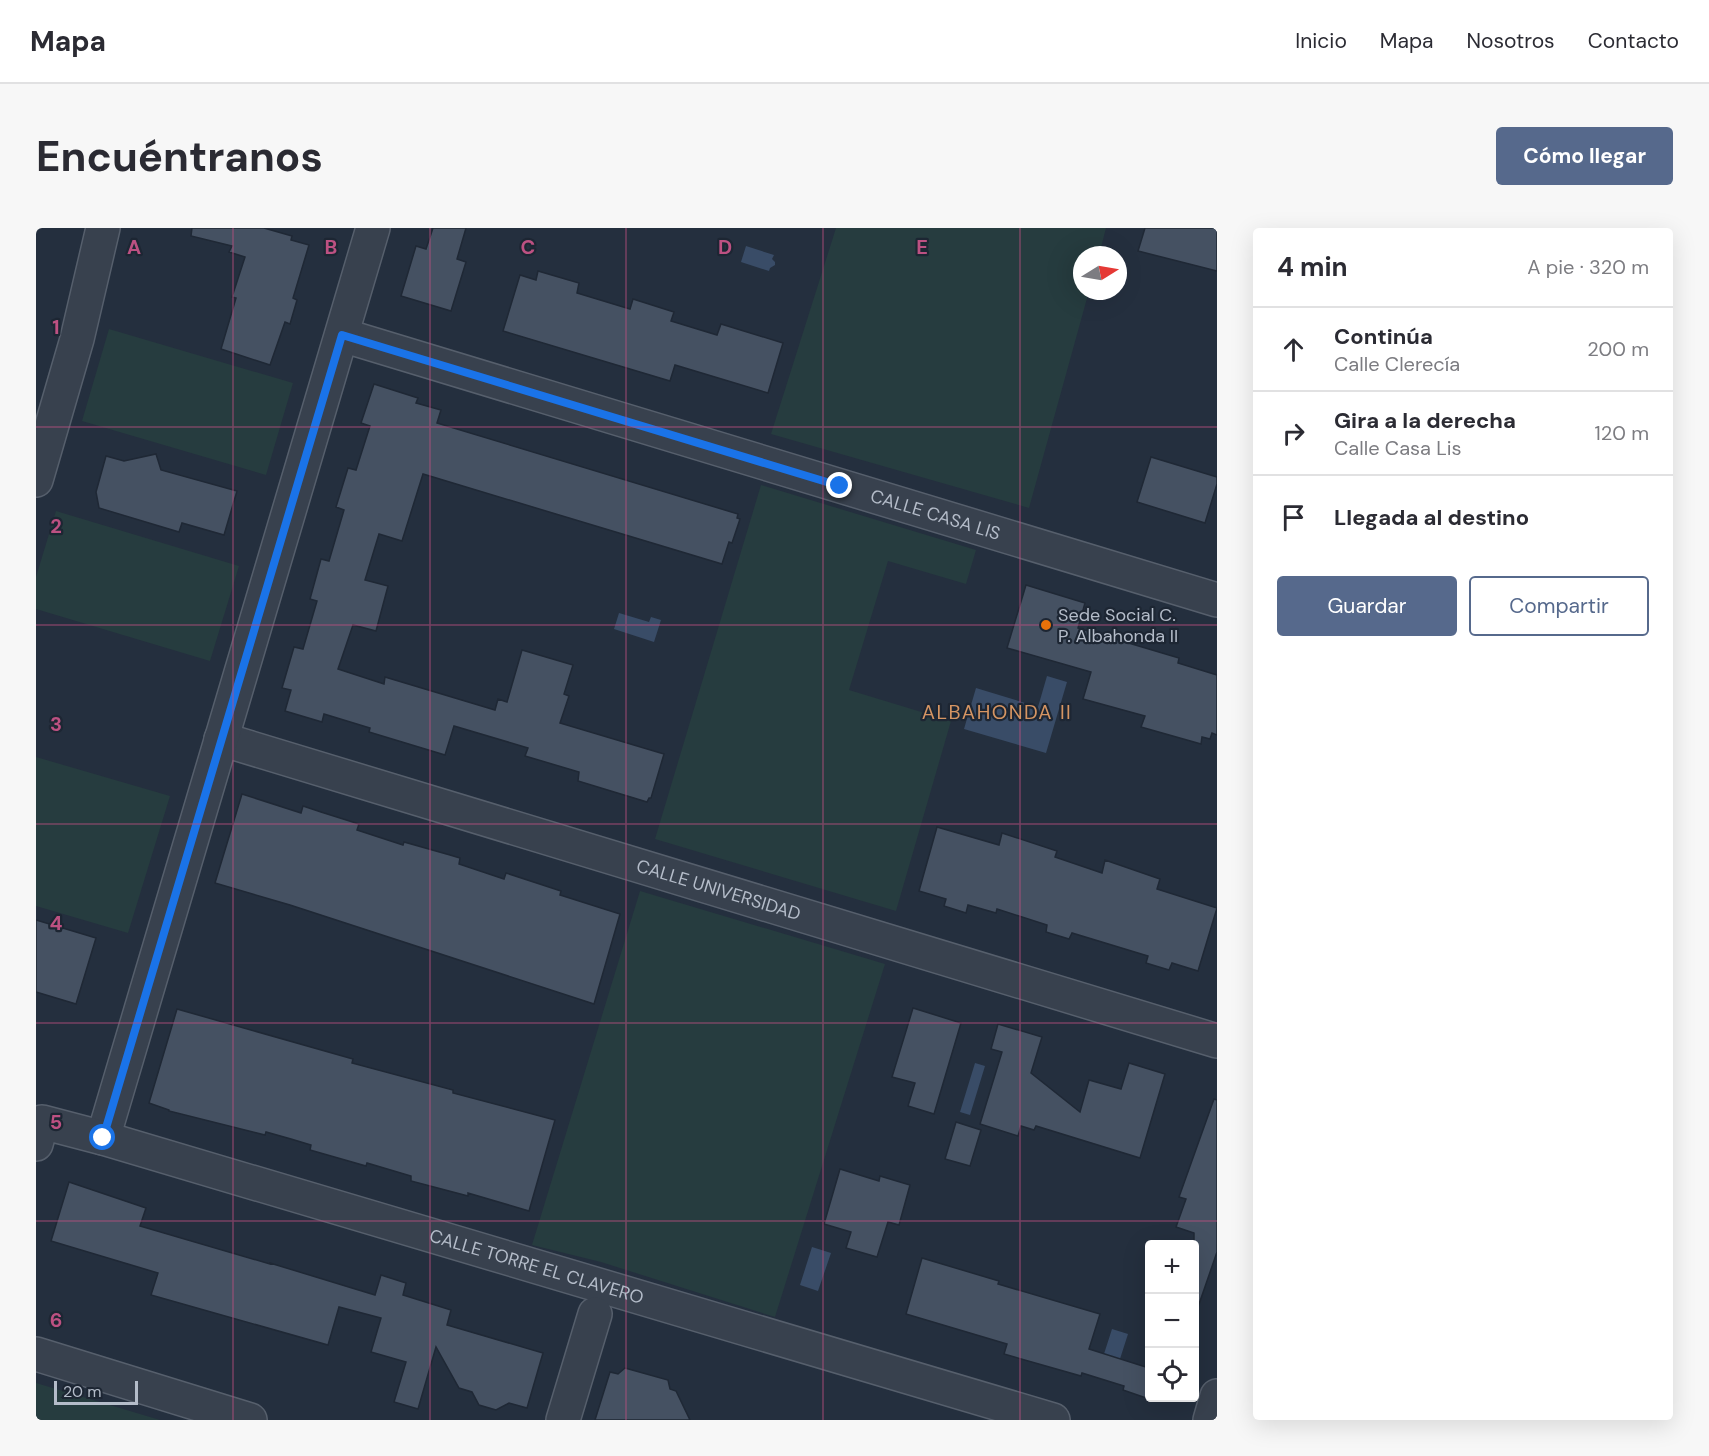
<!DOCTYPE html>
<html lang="es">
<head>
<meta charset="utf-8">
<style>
  :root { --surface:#fff; --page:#f7f7f7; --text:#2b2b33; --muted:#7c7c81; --line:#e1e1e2; --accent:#56698c }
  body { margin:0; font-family:"DM Sans",sans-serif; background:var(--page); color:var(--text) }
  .controls { position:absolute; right:18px; bottom:18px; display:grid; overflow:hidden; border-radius:6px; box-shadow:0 6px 24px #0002 }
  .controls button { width:54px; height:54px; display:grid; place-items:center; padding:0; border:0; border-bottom:2px solid var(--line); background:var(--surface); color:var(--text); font:30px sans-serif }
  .compass { position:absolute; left:1037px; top:18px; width:54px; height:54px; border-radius:50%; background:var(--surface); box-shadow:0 6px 24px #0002; rotate:79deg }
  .scale { position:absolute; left:18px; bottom:15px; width:84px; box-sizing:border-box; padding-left:6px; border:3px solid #b4bcc9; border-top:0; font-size:16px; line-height:21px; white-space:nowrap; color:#b4bcc9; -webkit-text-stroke:4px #1d2633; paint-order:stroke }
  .stop { position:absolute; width:18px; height:18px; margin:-14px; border:4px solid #1a73e8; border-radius:50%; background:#fff }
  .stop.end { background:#1a73e8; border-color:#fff; box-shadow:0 2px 6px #0008 }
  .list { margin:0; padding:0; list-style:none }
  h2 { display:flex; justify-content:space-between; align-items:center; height:78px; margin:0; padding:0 24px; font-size:26px }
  h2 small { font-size:20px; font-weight:400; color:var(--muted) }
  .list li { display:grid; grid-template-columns:39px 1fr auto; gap:18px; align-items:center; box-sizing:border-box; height:84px; padding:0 24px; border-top:2px solid var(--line) }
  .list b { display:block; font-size:22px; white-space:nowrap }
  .list p { margin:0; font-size:20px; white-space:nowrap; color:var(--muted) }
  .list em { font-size:20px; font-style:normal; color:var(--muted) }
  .actions { display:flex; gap:12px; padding:18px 24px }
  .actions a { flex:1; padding:14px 0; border:2px solid var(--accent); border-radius:6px; text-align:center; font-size:21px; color:var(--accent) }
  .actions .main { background:var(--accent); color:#fff }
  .icon { flex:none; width:33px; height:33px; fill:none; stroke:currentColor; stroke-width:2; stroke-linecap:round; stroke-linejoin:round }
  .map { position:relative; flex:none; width:1181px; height:1192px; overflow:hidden; border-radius:6px }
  header { display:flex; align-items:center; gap:36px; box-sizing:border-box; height:84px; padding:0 30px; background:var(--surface); border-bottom:2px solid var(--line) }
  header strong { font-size:28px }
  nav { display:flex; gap:33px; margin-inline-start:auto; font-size:21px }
  .intro { display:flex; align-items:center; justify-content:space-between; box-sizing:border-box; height:144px; padding:0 36px }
  h1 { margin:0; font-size:42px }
  .button { padding:15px 27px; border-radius:6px; background:var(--accent); color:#fff; font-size:21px; font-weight:700 }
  main { display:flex; gap:36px; padding:0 36px }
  aside { flex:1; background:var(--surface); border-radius:6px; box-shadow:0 6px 24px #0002 }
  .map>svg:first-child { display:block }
  .green { fill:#263c3f }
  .water { fill:#394c67 }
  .building { fill:#455162; stroke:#1f2835; stroke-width:1.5 }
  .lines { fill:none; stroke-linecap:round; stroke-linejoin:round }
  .minor-casing { stroke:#565f6c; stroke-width:36 }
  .minor { stroke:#38414e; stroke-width:33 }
  .route { stroke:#1a73e8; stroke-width:8 }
  .grid { fill:none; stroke:#bd5182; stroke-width:1.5; stroke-opacity:0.55 }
  .food-dot { fill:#e8710a; stroke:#1d2633; stroke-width:2 }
  .labels { text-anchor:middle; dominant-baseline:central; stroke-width:4.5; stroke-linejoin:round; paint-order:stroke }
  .street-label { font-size:18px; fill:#b4bcc9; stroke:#1d2633 }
  .poi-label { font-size:18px; fill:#b4bcc9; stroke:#1d2633; text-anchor:start }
  .neighbourhood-label { font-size:20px; letter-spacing:1.5px; fill:#d59563; stroke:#1d2633 }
  .grid-label { font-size:20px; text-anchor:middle; font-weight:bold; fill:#bd5182; stroke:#1d2633; stroke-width:4.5; stroke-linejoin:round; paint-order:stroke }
</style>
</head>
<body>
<header>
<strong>Mapa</strong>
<nav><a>Inicio</a><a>Mapa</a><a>Nosotros</a><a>Contacto</a></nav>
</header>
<div class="intro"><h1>Encuéntranos</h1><a class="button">Cómo llegar</a></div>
<main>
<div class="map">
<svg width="1181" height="1192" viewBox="0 0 1181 1192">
  <rect width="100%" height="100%" fill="#242f3e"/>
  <path class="green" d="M800,0H1070L1063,27H1046V63H1053L993,280L735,206Z
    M73,101L257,155L230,247L46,193Z
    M725,257L940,322L930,356L852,333L813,462L915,493L860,683L619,611Z
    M20,283L203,338L174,433L0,381V349Z
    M0,529L134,568L92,705L0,678Z
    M604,663L849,736L739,1089L565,1034L496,1017Z
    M0,1155L124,1192H0Z"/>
  <path class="water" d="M710,18L738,27L736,31L739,34V37L734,40L733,43L705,34Z
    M583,385L613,394L615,389L625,392L618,414L578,401Z
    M1011,448L1031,454L1010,525L928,501L940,460L1002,479Z
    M939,835L949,838L934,887L924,884Z
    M776,1019L795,1025L782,1063L764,1057Z
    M1076,1101L1092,1106L1083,1134L1067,1129Z"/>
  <path class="building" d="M156,0H228L256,8L255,12L273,17L257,70L261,72L254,96L249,94L234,137L185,121L200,70L196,69L209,29L193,24L196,18L155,8Z
    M397,0H430L421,31L430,34L415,83L365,68L380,18L390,21Z
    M1109,0H1181V43L1102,23Z
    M502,43L543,55L541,65L594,81L597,71L638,84L635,93L681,107L685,96L747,115L732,165L639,137L634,153L467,103L484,47L500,52Z
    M338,156L382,170L380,175L405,182L401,195L702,286L701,290L704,291L696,315L693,314L686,336L387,246L366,313L343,306L329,352L352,358L340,403L317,397L302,441L348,456L349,449L459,482L462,471L471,474L486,422L537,437L528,466L533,468L524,495L628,526L615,570H613L611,574L542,553L543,544L489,528L492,520L418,498L409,527L333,504L334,500L288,486L286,494L249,483L255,462L246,460L258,419L267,421L281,373L274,371L285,331L293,333L308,282L300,279L312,240L320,242L334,198L325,195Z
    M120,226L125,242L201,263L188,307L146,295L143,304L63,280L60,264L70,228L88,233Z
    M1115,229L1181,249V256L1169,295L1101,274Z
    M990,357L1049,375L1042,400L1143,430L1142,435L1181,447V507L1176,505L1174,511L1166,509L1165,516L1105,499L1109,488L1047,471L1055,444L971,420Z
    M206,566L265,585L267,578L285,584L323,596L321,602L367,617L368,614L414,627L424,630L423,636L468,651L470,645L525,663L524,667L584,686L558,776L254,677L179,655Z
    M901,599L963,617L966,605L1021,623L1019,629L1066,645L1069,632L1124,651L1121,661L1181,680L1162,743L1136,735L1133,742L1123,739L1110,735L1112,728L1036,705L1033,711L1010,704L1011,697L961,681L960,685L932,677L930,685L908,678L910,671L883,663Z
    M0,692L60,710L40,776L0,764Z
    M877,780L925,795L898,886L872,878L879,855L856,849Z
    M141,781L317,831L316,835L417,862V865L519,892L493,983L432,965V968L375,953V948L331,935L330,938L274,922L275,917L255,911L230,904L229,907L133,883V882L113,875Z
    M962,796L1006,809L995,845L1044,884L1053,852L1085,861L1093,835L1129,846L1104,930L1000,898L998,902L985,898L982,908L944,896L966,824L955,821Z
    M1178,871L1181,872V1024L1162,1079L1158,1078V1005L1140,999L1150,971L1143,969Z
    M920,894L945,902L934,938L909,931Z
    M804,941L843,953L844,948L874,957L863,997L852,994L841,1029L810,1020L815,1004L788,996Z
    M33,954L110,980L104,998L234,1036V1035L339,1067L345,1047L370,1055L367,1067L415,1082L411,1097L507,1125L491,1180L473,1175L460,1182L443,1177L436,1164L423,1160L400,1119L382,1181L358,1174L370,1134L335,1124L345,1090L303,1079L292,1117L115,1067L122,1045L15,1013Z
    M886,1030L963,1053L962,1056L1064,1086L1053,1121L1113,1140V1171L1087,1162L1088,1158L1046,1145L1045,1148L968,1126L971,1116L870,1086Z
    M589,1140L632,1152L634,1161L640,1163L654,1192H559L574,1144L582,1146Z"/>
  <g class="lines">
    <g class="minor-casing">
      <g id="minor">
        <path id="s1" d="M306,107L1181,372"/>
        <path d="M0,252L41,111L67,0"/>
        <path id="s2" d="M185,511L1181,813"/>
        <path d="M67,910L337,0"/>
        <path id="s3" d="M0,916L6,894L67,910L1017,1192"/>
        <path d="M0,1126L214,1192"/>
        <path d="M527,1192L559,1086"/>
        <path d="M1174,1192L1181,1168"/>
      </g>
    </g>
    <use href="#minor" class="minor"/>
  </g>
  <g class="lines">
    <path class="route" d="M67,910L306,107L804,258"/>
  </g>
  <path class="grid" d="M197,0V1192M394,0V1192M590,0V1192M787,0V1192M984,0V1192M0,199H1181M0,397H1181M0,596H1181M0,795H1181M0,993H1181"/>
  <circle class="food-dot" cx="1010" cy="397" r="6"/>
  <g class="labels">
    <g class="street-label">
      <text stroke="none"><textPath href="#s1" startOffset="620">CALLE CASA LIS</textPath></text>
      <text stroke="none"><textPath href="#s2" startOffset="520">CALLE UNIVERSIDAD</textPath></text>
      <text stroke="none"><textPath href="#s3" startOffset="538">CALLE TORRE EL CLAVERO</textPath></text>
    </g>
    <g class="poi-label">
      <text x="1022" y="387">Sede Social C.<tspan x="1022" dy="21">P. Albahonda II</tspan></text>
    </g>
    <g class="neighbourhood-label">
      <text x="961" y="484">ALBAHONDA II</text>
    </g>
  </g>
  <g class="grid-label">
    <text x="98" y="26">A</text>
    <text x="295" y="26">B</text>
    <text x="492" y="26">C</text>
    <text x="689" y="26">D</text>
    <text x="886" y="26">E</text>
    <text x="20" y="106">1</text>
    <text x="20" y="305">2</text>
    <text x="20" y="503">3</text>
    <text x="20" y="702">4</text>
    <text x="20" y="901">5</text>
    <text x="20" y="1099">6</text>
  </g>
</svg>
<div class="controls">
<button>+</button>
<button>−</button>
<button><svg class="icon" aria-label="locate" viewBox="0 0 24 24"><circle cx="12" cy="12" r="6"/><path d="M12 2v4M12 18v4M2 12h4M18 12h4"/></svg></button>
</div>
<svg class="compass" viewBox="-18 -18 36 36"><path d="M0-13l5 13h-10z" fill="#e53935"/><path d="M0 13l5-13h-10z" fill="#7c7c81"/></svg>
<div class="scale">20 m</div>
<div class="stop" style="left:67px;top:910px"></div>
<div class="stop end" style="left:804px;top:258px"></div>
</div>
<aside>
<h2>4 min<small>A pie · 320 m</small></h2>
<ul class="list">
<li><svg class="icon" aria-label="ahead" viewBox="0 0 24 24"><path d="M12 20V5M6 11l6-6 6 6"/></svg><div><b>Continúa</b><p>Calle Clerecía</p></div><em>200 m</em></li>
<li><svg class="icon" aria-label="right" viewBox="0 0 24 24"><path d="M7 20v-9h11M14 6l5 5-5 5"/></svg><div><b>Gira a la derecha</b><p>Calle Casa Lis</p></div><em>120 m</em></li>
<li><svg class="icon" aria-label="arrive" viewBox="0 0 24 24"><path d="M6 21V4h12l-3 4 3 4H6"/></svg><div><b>Llegada al destino</b></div></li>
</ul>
<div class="actions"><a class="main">Guardar</a><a>Compartir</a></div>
</aside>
</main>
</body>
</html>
